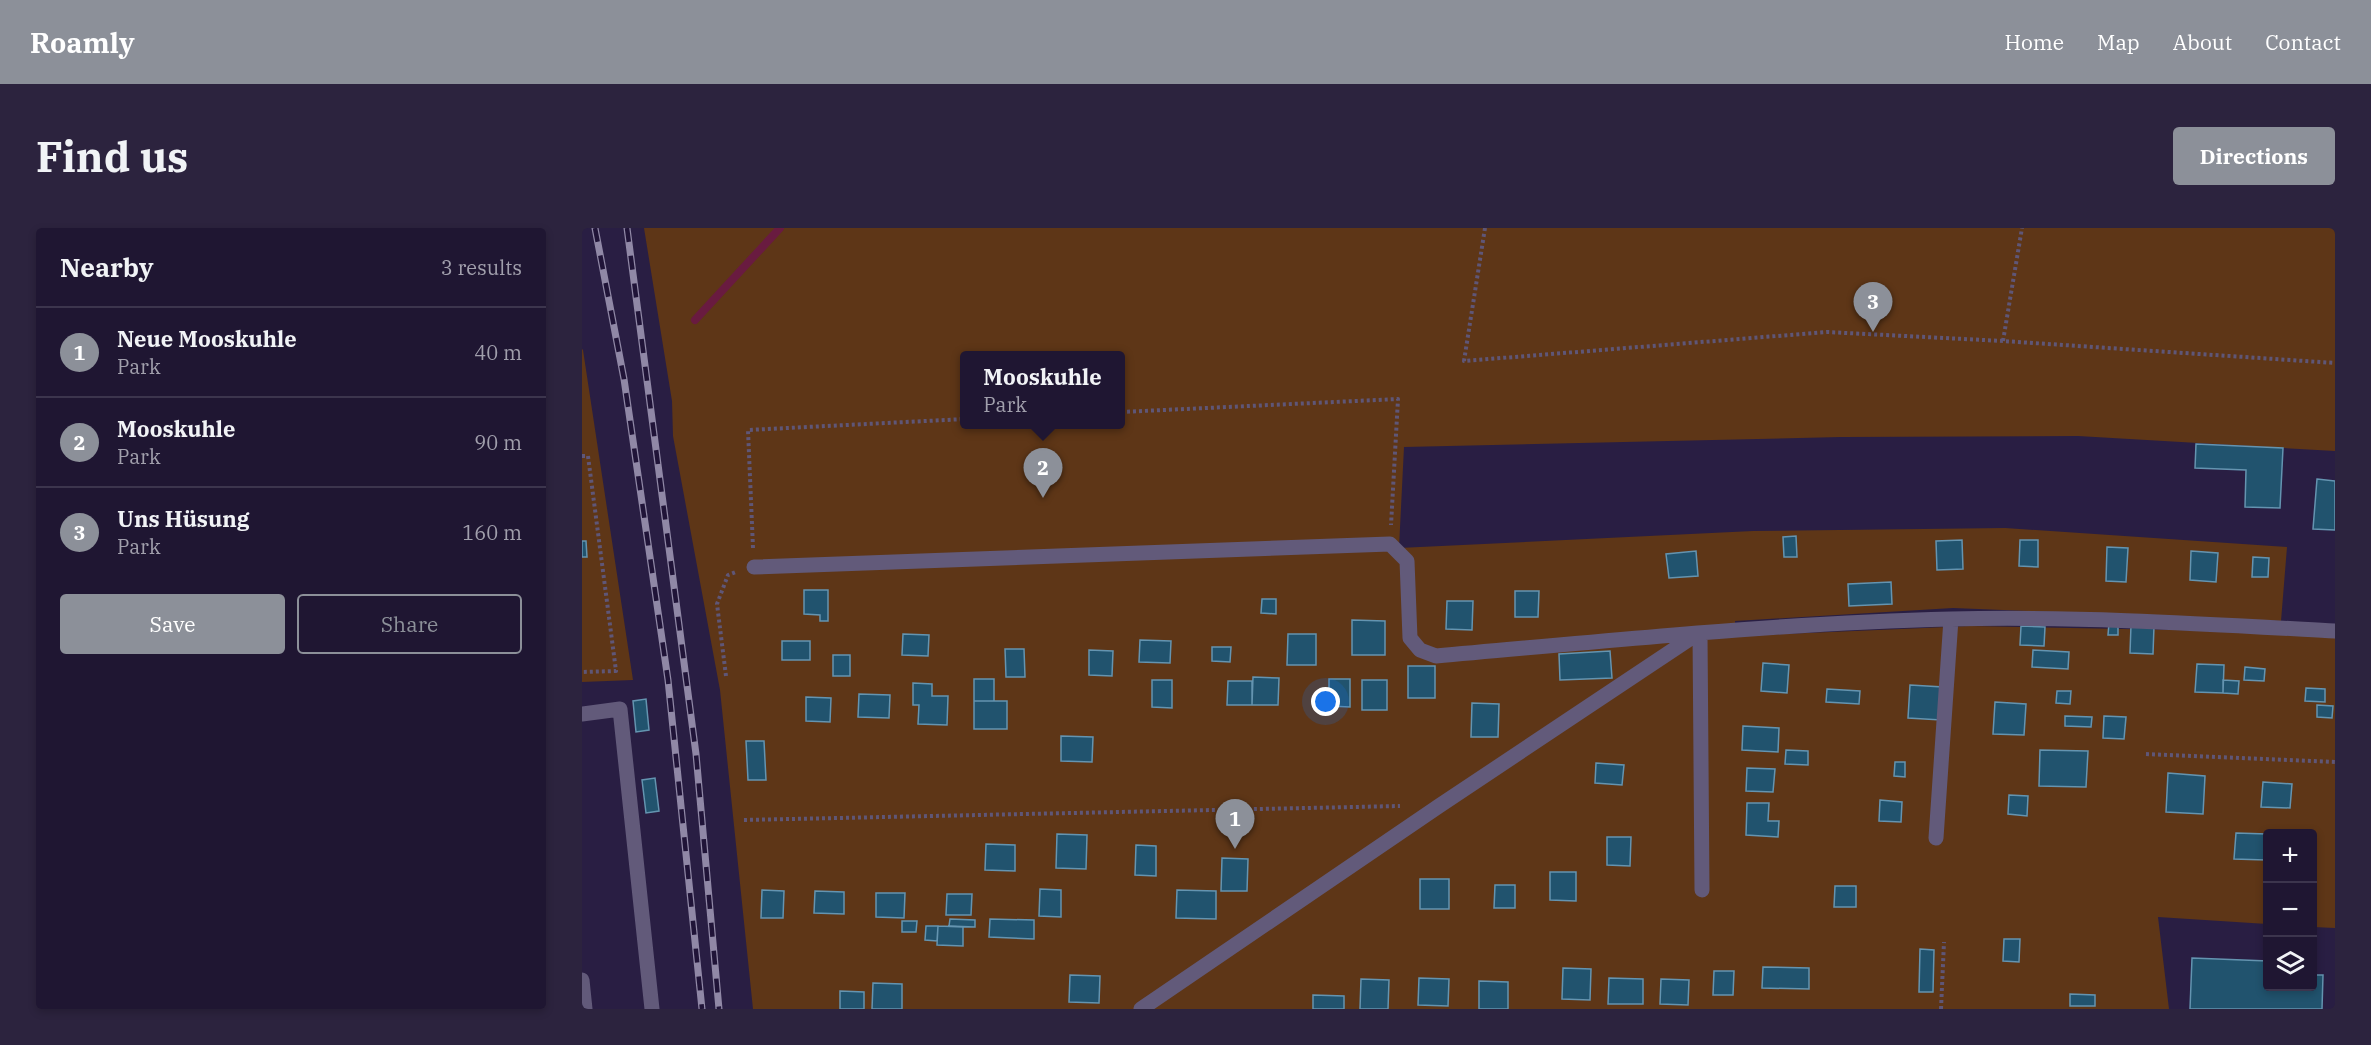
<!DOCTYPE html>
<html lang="en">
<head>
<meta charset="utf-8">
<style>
  :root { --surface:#1f1632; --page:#2c233e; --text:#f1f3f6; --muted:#a19fac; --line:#3c354d; --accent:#8c9099 }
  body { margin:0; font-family:"IBM Plex Serif",serif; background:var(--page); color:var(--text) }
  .controls { position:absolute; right:18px; bottom:18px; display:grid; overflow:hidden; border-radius:6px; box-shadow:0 3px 9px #0003 }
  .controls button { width:54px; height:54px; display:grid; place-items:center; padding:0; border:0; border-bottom:2px solid var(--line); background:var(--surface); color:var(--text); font:30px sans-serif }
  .you { position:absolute; left:744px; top:474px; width:21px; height:21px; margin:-15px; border:4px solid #fff; border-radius:50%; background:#1a73e8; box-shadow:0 0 0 9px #1a73e833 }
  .badge { display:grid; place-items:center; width:39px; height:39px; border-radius:50%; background:var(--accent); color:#fff; font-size:20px; font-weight:700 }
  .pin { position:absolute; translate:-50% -50px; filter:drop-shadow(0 2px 3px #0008) }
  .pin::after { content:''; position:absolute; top:32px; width:21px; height:18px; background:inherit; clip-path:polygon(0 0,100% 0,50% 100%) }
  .popup { position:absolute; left:378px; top:123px; width:165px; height:78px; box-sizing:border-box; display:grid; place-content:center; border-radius:6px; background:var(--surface); filter:drop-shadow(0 2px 4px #0005); font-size:20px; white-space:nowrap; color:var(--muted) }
  .popup b { font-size:22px; color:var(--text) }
  .popup::after { content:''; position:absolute; left:50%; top:100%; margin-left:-12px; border:12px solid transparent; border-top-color:var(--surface) }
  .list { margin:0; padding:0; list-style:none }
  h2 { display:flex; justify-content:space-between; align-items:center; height:78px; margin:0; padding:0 24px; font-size:26px }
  h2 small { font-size:20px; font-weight:400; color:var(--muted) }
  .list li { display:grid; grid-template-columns:39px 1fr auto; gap:18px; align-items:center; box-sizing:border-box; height:90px; padding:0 24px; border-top:2px solid var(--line) }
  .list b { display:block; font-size:22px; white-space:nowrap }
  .list p { margin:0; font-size:20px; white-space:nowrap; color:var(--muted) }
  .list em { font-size:20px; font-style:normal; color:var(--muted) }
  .actions { display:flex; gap:12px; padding:18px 24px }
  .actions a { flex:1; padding:14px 0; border:2px solid var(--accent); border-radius:6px; text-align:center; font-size:21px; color:var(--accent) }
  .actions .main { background:var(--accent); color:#fff }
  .icon { flex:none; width:33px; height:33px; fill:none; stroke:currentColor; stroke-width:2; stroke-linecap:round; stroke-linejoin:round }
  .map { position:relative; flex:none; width:1753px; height:781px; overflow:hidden; border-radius:6px }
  header { display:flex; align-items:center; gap:36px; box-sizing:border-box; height:84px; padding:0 30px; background:var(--accent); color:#fff }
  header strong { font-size:28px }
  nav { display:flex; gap:33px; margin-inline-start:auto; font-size:21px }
  .intro { display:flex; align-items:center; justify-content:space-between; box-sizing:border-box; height:144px; padding:0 36px }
  h1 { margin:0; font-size:42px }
  .button { padding:15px 27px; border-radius:6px; background:var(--accent); color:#fff; font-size:21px; font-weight:700 }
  main { display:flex; gap:36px; padding:0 36px }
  aside { flex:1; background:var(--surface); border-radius:6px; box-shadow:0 3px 9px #0003 }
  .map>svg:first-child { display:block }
  .green { fill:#5e3617; fill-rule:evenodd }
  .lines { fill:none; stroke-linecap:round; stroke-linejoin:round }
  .stream { stroke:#691b40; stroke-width:8 }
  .building { fill:#21536e; stroke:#6494b0; stroke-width:1.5 }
  .path { stroke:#5f5677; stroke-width:4; stroke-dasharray:3 3; stroke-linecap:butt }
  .minor { stroke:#625a7a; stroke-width:15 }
  .rail-casing { stroke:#9088a6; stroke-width:7 }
  .rail { stroke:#201438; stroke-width:4.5; stroke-dasharray:14; stroke-linecap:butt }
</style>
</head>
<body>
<header>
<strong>Roamly</strong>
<nav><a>Home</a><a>Map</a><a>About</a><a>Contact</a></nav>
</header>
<div class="intro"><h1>Find us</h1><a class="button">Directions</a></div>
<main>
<aside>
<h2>Nearby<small>3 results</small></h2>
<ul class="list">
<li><span class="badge">1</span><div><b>Neue Mooskuhle</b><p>Park</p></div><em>40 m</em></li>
<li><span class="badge">2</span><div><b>Mooskuhle</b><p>Park</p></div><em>90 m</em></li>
<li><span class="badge">3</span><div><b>Uns Hüsung</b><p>Park</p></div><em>160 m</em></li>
</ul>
<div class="actions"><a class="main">Save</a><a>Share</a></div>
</aside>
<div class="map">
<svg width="1753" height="781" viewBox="0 0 1753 781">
  <rect width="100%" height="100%" fill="#291e43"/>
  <path class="green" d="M62,0H1753V223L1496,208L1259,209L822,219L817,320L1171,303L1423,300L1705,319L1699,393L1371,380L1153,393V408L1389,398L1698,404L1753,409V700L1731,699L1730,606H1686L1685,696L1576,689L1587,781H171L138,462L91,208L90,173ZM383,128H539V196H383Z
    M0,121L1,122L51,452L0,454Z"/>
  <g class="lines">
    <path class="stream" d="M113,92L198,0"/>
  </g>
  <path class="building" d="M1614,216L1701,220L1698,280L1663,279L1664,242L1613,240Z
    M1735,251L1753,253V302L1731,301Z
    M1214,308L1215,329H1202L1201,309Z
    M1380,312L1381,341L1355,342L1354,313Z
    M1438,312H1456V339L1437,338Z
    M0,313H4L5,329H0Z
    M1525,319L1546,320L1544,354L1524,353Z
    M1114,323L1116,348L1087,350L1084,326Z
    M1609,323L1636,325L1634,354L1608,352Z
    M1671,329L1687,330L1686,349H1670Z
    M1309,354L1310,376L1267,378L1266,356Z
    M222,362H246V393H238V387L222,386Z
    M933,363H957L956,389H933Z
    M680,371H694V386L679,385Z
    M865,373H891L890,402L864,401Z
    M770,392L803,393V427H770Z
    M1527,395L1536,396V407H1526Z
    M1549,397L1572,398L1571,426L1548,425Z
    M1439,398L1463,399L1462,418L1438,417Z
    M321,406L347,407L346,428L320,427Z
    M706,406H734V437H705Z
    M558,412L589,413L588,435L557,434Z
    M200,413H228V432H200Z
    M630,419H649L648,434L630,433Z
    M423,421H442L443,449H424Z
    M507,422L531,423L530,448L507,447Z
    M1451,422L1487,424L1486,441L1450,439Z
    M1028,423L1030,450L978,452L977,426Z
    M251,427H268V448H251Z
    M1181,435L1207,437L1205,465L1179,463Z
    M1615,436L1642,437L1641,465L1613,464Z
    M826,438H853V470H826Z
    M1663,439L1683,441L1682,453L1662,452Z
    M671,449L697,450L696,477H670Z
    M392,451H412V473H392Z
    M747,451H768V479L747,478Z
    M570,452H590V480L570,479Z
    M780,452H805V482H780Z
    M1641,452L1657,453L1656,466L1641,465Z
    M646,453H670V477H645Z
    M331,455L350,456V468H366L365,497L336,496L337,477H331Z
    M1328,457L1361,459L1359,492L1326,490Z
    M1724,460L1743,461V474L1723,473Z
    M1245,461L1278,463L1277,476L1244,474Z
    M1475,463H1489L1488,476L1474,475Z
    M277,466L308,467L307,490L276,489Z
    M224,469L249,470L248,494L224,493Z
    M64,471L67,502L54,504L51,473Z
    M392,473H425V501H392Z
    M1413,474L1444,476L1442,507L1411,506Z
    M890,475L917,476L916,509H889Z
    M1735,477L1751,478L1750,490L1735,489Z
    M1483,488L1510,489L1509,499L1483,498Z
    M1522,488L1544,489L1542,511L1521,510Z
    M1161,498L1197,500L1196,524L1160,522Z
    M479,508L511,509L510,534L479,533Z
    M164,513H182L184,552H166Z
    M1204,522L1226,523V537L1203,536Z
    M1458,522L1506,523L1504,559L1457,558Z
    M1313,534H1323V549L1312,548Z
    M1014,535L1042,537L1040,557L1013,555Z
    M1165,540L1193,541L1191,564L1164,563Z
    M1586,545L1623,548L1621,586L1584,584Z
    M73,550L77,583L64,585L60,552Z
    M1681,554L1710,556L1708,580L1679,579Z
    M1427,567L1446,568L1445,588L1426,586Z
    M1298,572L1320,574L1319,594L1297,593Z
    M1165,575H1187L1186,593H1197L1196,609L1164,607Z
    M1654,605L1685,606L1684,632L1652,631Z
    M475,606L505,607L504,641L474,640Z
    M1025,609H1049L1048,638L1025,637Z
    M404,616L433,617V643L403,642Z
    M554,617L574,618V648L553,647Z
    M640,630L666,631L665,663H639Z
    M968,644H994V673L968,672Z
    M838,651H867V681H838Z
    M913,657H933V680H912Z
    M1253,658H1274V679H1252Z
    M458,661L479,662V689L457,688Z
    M180,662L202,663L201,690H179Z
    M595,662L634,663V691L594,690Z
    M233,663L262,664V686L232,685Z
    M294,665H323L322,690L294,689Z
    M365,666H390L389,687H364Z
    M368,691L393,692V699L367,698Z
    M408,691L452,692V711L407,709Z
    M320,693H335L334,704H320Z
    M344,698H356L355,713L343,712Z
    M356,698L381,699V718L355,717Z
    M1422,711H1438L1437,734L1421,733Z
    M1338,721L1352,722L1351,764H1337Z
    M1610,730L1686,733V758H1730V747H1741L1740,781H1608Z
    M1181,739L1227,740V761L1180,760Z
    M981,740L1009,741L1008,772L980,771Z
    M1132,743H1152L1151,767H1131Z
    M488,747L518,748L517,775L487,774Z
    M837,750L867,751L866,778L836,777Z
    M1027,750L1061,751V776H1026Z
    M779,751L807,752L806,781H778Z
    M1079,751L1107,752L1106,777L1078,776Z
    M897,753L926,754V781H897Z
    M291,755L320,756V781H290Z
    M258,763L282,764V781H258Z
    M1488,766L1513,767V778H1488Z
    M731,767L762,768V781H731Z"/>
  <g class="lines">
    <path class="path" d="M903,0L882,133L1245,104L1421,113L1753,135
      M1421,113L1440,0
      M539,184L816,171L809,297
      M0,228H6L34,443L0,444
      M171,320L166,202L383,191
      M144,448L135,376L146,347L154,344
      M1564,526L1753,534
      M162,592L818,578
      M1359,781L1362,714"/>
    <path class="minor" d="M172,339L808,316L825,333L828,410L838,422L854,428C1025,413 1197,395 1369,391C1497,388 1625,396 1753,403
      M1118,405L1120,662
      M0,486L38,481L70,781
      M1354,610L1369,391
      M0,752L3,781
      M559,781L857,578L1115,406"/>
    <g class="rail-casing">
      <path id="rail" d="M13,0L42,151L86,452L120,781
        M45,0L114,526L137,781"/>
    </g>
    <use href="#rail" class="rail"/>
  </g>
</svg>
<div class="controls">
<button>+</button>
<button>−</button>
<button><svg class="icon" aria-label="layers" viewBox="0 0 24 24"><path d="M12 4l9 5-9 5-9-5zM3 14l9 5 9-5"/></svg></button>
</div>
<div class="you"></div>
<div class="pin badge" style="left:653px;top:621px">1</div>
<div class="pin badge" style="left:461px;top:270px">2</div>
<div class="popup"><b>Mooskuhle</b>Park</div>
<div class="pin badge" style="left:1291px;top:104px">3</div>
</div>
</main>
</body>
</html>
